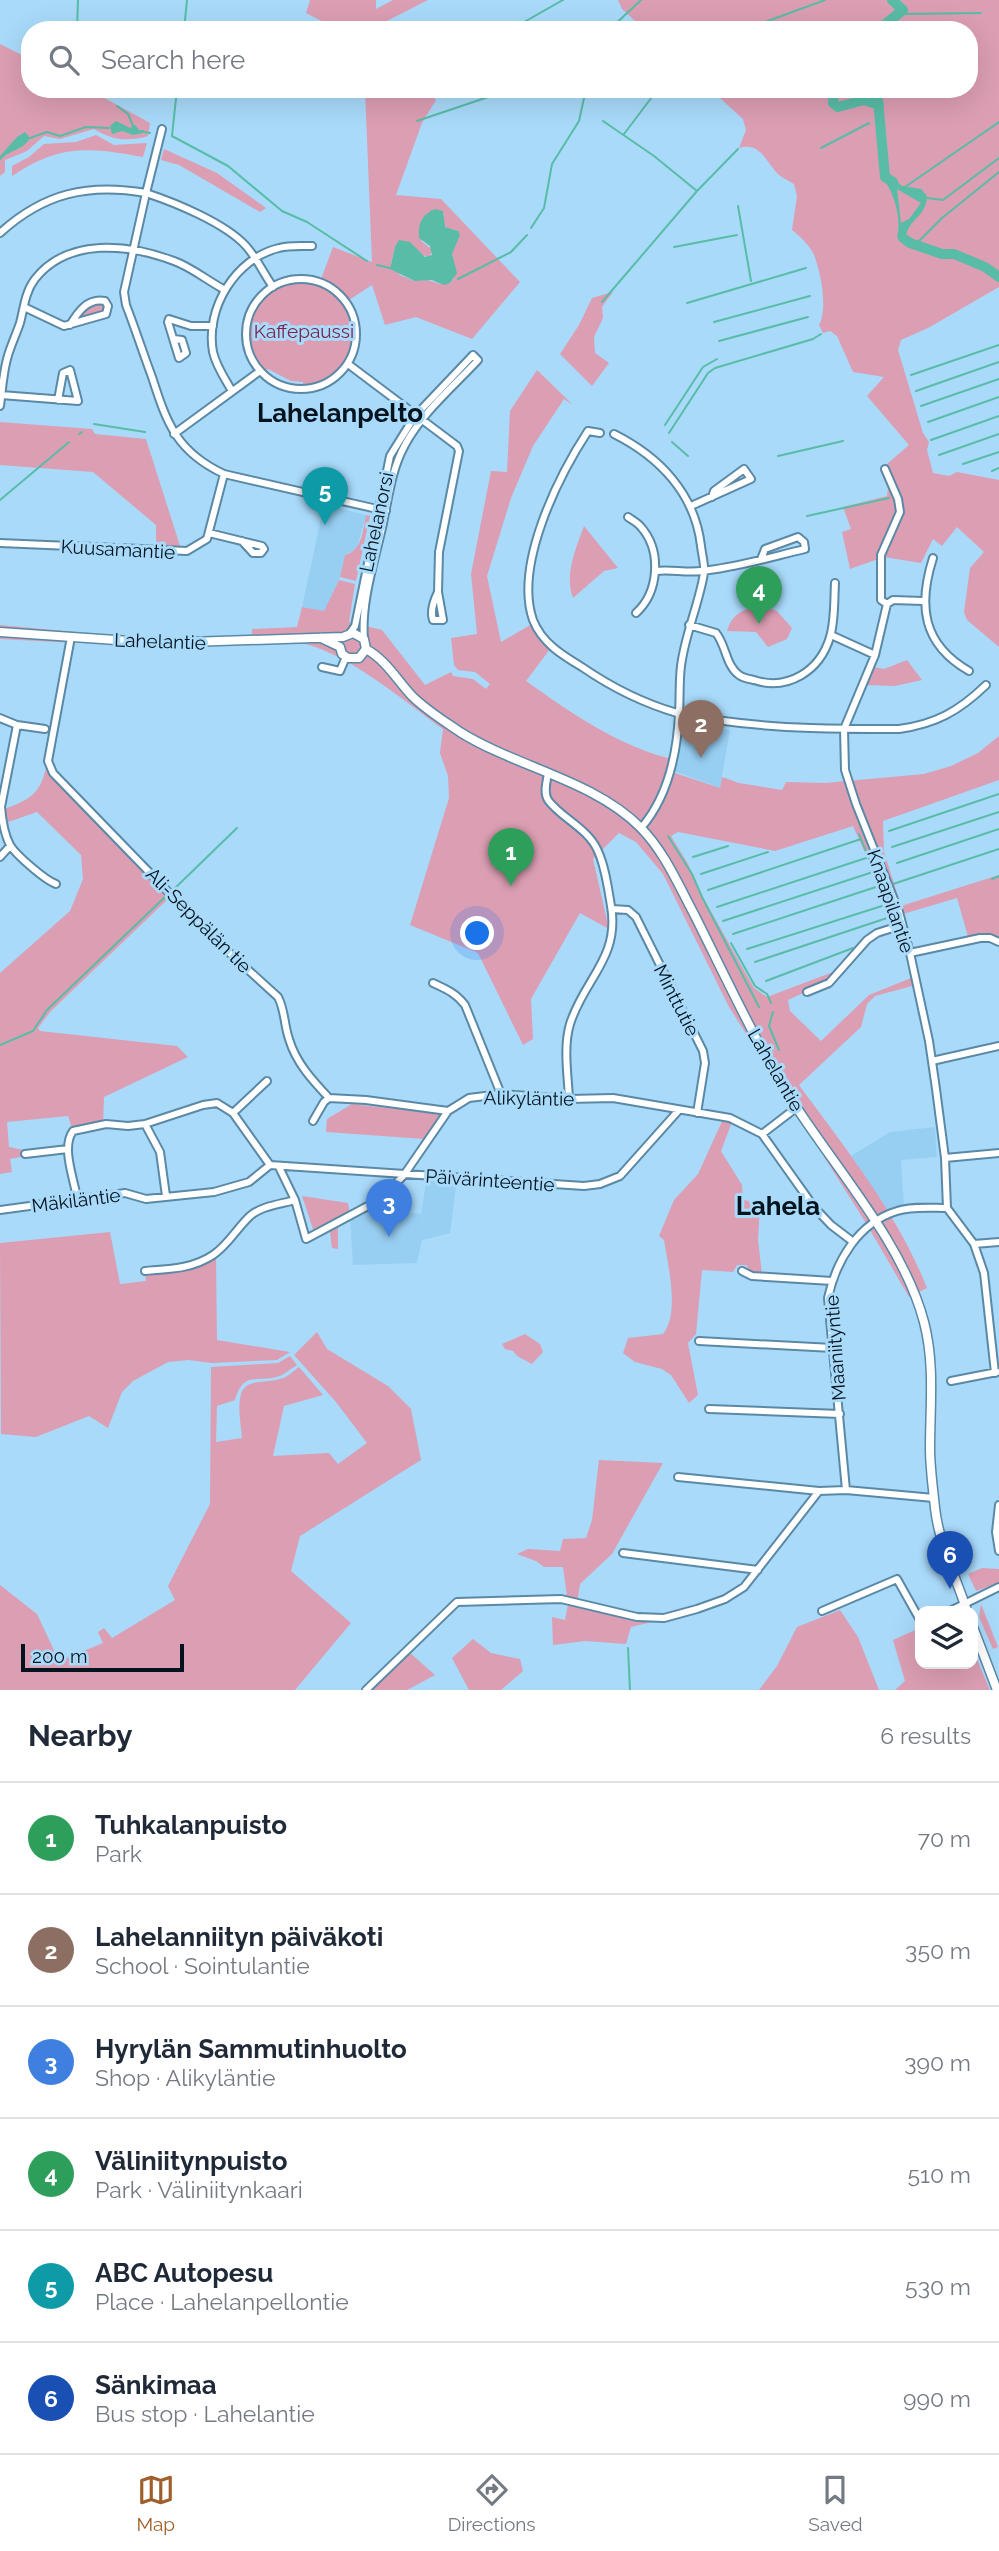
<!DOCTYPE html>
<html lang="en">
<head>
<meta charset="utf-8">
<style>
  :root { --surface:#fff; --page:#f2f2f3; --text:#1f2937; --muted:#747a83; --line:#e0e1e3; --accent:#a05f2a }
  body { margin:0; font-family:Raleway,sans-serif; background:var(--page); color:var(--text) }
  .controls { position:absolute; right:21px; bottom:21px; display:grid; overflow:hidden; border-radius:14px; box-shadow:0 7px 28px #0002 }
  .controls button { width:63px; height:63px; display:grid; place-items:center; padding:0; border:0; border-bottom:2px solid var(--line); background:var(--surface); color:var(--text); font:35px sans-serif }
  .scale { position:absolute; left:21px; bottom:18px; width:163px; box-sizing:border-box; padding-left:7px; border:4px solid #03141f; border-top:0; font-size:19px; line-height:24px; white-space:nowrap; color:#03141f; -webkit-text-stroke:5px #a9dafa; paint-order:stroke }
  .you { position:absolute; left:478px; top:934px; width:24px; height:24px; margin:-18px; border:5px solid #fff; border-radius:50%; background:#1a73e8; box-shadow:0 0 0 10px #1a73e833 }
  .badge { display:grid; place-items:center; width:46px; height:46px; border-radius:50%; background:var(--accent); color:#fff; font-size:23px; font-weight:700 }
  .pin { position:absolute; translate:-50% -58px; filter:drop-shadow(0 2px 4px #0008) }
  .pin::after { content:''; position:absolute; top:37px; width:24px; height:21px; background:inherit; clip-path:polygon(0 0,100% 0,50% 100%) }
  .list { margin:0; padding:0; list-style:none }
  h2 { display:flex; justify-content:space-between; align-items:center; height:91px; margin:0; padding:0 28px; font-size:30px }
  h2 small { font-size:23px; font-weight:400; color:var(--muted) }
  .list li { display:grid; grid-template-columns:46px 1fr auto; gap:21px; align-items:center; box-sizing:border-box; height:112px; padding:0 28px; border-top:2px solid var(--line) }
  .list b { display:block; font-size:26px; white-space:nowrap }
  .list p { margin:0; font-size:23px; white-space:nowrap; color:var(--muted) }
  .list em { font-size:23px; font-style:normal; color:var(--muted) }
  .icon { flex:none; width:38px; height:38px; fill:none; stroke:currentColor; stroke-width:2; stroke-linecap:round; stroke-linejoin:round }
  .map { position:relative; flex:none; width:999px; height:1690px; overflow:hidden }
  .search { position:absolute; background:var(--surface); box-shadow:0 7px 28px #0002; left:21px; right:21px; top:21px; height:77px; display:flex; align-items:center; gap:18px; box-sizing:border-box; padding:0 24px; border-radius:28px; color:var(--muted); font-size:26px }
  .sheet { height:763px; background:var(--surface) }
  nav { display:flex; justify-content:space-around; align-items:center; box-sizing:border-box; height:98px; border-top:2px solid var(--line); background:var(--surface); font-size:19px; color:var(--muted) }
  nav a { display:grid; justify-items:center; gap:4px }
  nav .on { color:var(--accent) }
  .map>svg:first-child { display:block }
  .built { fill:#97cff3 }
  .green { fill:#dc9eb3; fill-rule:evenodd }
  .water { fill:#58bca6; fill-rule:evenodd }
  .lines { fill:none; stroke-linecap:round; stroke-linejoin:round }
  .stream { stroke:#58bca6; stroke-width:2 }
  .river { stroke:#58bca6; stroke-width:10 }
  .minor-casing { stroke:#5a89a6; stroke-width:10 }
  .major-casing { stroke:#5a89a6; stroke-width:11 }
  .minor { stroke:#fff; stroke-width:6 }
  .major { stroke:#fff; stroke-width:8 }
  .labels { text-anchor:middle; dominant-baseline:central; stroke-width:6; stroke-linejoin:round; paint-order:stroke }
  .park-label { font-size:19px; fill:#7c224b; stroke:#a9dafa }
  .street-label { font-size:19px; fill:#03141f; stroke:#a9dafa }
  .district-label { font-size:26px; font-weight:bold; fill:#03141f; stroke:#a9dafa }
</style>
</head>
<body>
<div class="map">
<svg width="999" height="1690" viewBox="0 0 999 1690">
  <rect width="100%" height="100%" fill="#a9dafa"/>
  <path class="built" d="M324,505L366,515L357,548L345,555L341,575L324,612L302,607Z
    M692,725L730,730L720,788L674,771L682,726Z
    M935,1127L937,1157L901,1160L904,1207L887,1212L851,1156L890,1132Z
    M427,1177L457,1179L450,1233L422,1240L417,1263L353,1265L350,1218L372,1208L421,1214Z"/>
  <path class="green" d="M310,0H376V9L393,0H428L379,25L382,30H339L306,13Z
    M618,0H999V287L928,328L901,340L898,350L923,433L929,442L927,450L933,473L949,476L957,472L999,480V647L967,620L964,612L970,568L984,552L957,527L942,546L933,539L921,563L884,557L850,569L842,532L851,529L843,507L887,496L888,489L880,470L909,445L867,396L884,377L853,372L837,336L830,331L823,333L819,325C828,309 821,273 814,255C810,246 800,236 792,230L797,196L794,184C789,181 783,178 779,175C766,163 761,141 739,148L746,130L743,119L710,89H969V30H645L622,9Z
    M0,44L30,59V89H88L150,123L148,136C128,142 112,140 94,129L60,139L44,136L27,151L5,160V172L0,176Z
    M365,89H427L436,100L422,123L396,195L441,199L520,282L472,339L416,317L385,325L372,285L349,300L336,287L321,279L333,247L372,262ZM444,213L443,225L449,229L456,230L459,237L452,249L454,278L450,283L441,284L427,280L415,281L400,275L391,264L395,247L413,245L419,254L429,257L433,250L421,241Z
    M96,135L114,145L147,143L143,157C90,147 59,144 12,176V166L29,157L44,144L76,142Z
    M164,149L217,173L266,208L260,212L179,165L161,160Z
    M305,280C359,289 374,350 329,381C321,386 312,390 303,388V382L291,381L268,369L263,373C238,350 241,304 273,287C282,282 295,281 305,280Z
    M613,292L602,307L603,318L594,337L595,353L609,363L592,386L560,354L579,325L592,298Z
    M100,301L105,305L104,312L75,322C80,309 88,306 100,301Z
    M537,370L573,405L564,399L533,446L511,498L487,576L501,642L532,624L550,649L526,681C571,713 621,748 676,760L675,773L720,788L722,777L739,783L782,790L786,782L825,783L924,774L951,766L978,753L999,736V780L883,821L884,852L901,906L999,875V942L969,940L957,898L903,914L901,920L892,922L880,886L853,826L775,851L678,832L671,836L688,864L704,899L754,988L767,997L833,972L823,984L788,1000L790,1011L821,1041L869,995L911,978L912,986L875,996L867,1004L861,1027L799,1085C846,1149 898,1214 927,1288L909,1297L866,1223L729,1007L663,874L636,842L619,833L593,859L609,929L580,913L531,999L533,1039L523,1045L478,953L410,925L449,798L448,776L440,753L443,729C404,701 342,648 295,642C281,640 266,642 252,642V629L297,627L302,607L324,611L339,580L355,584L349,622L382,630L425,685L451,672L453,676L473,679L486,689L490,684L475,672L458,670L454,665L451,638L477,634L471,574L491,471L507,472L510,411Z
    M0,422L92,429L95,434L146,439L181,549H156V525L93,472L0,465Z
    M366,515L370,516L356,581L340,577L345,555C362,551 363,530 366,515Z
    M584,526L618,568L604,571L573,598C564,575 576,548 584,526Z
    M764,606L777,611L792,628L787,639L768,647L756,632L727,631C733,612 745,608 764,606Z
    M0,625L75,632V643L0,639Z
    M907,660L922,680L895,686L865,685L873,667L884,669Z
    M47,763L125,845L279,993L285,1002L278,1007L275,997L169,898L50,1012L38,1028L40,1031L177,1046L188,1057L104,1097L103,1124L73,1131L68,1116L7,1122L9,1147L24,1150L25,1156L10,1159L12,1172L0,1174V973L70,911L83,879L81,855L37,812L8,822L4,809C32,799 41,793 47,763Z
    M352,1104L441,1114L424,1139L326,1132L327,1119Z
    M724,1117L733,1119L721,1151L742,1185L743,1199L760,1206L758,1240L762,1274H753L746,1265H737L733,1272L702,1270L696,1334L688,1343L698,1395L689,1403L671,1375L662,1369L635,1362L623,1353L628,1338L663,1334C680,1313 668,1266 664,1240L659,1236L674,1200L698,1174Z
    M302,1196L348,1203L350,1215L338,1224V1249L332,1248L329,1224L314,1232Z
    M110,1232L120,1284L146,1281L145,1273L189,1269L216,1256L217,1340L290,1352L277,1360L211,1363L189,1360L168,1362L133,1381L122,1392L108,1428L89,1416L36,1437L1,1434L0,1243Z
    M317,1332L327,1349L388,1386L411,1409L421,1460L300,1536L291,1571L351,1623L295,1690H0V1585L37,1614L59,1661L103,1643L98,1632L104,1628L112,1638L175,1600L168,1586L210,1504L211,1367L278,1363L290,1356L297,1365C292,1368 287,1372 282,1375C260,1385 244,1368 235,1400L217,1406L216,1442L242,1438C241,1425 238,1411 240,1399C242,1377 264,1384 280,1379C287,1378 293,1371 299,1367L323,1395L284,1406L273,1456L329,1453L338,1464L367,1443L336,1402L294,1355Z
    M525,1334L540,1344L543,1352L532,1364L517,1356L513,1351L505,1349L502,1344Z
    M599,1460L663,1463L612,1554L580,1584L577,1603L631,1616L668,1618L631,1627L626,1644L585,1641L553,1645L552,1617L565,1620L568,1604L563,1567H544L536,1561L517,1554L528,1549L560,1551L563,1539L586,1538L592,1520Z
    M982,1568L999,1569V1583L976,1591L968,1574Z
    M981,1604L998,1647L993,1649L979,1617Z
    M840,1610L858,1637L879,1690H759L777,1666L797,1627Z
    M920,1628V1664H973V1650L990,1690H895L905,1681L893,1640Z
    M473,1639L491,1653L520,1659L523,1671L501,1690H469L452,1658Z
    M408,1651L435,1675L407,1690H370Z"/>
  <path class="water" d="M116,121L130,128L135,125L139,130H144L143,133L133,135L122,131L112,134L110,126Z
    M25,132L30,138C23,151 7,150 0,161V156L17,137Z
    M888,173L902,186L921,189L927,196C926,217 911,217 906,235L915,240L911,247L897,237C902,218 894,192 882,177ZM897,189L921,203L909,219L901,223Z
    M435,209L443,211L445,227L458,231L460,235L452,254L457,273L450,283L444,285L432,280L415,281L390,269L395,247L399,240L410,242L425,257L432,255L430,246L419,238C418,224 421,215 435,209Z"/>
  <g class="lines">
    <path class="stream" d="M901,14L981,13
      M757,25L825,0
      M77,30L78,0
      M184,30L187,0
      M510,30L563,0
      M609,30L641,0
      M177,89L172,136L228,166L282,211L307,222L367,261
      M117,106L128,114L133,126
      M417,121L512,89
      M144,132L150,133
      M624,134L658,89
      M30,138L47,132L60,136L86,127L109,128
      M821,148L869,123
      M905,187L999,122
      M698,190L738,149
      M927,198L943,200L999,158
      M738,206L751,281
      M531,228L544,208L552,164L579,121L586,89
      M915,245L942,218L999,172
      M674,247L737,235
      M377,265L390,268
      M458,279L511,252L527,235
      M602,302L697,191L654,156L603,121
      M687,303L806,268
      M714,322L810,296
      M719,341L808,317
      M911,375L999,345
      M916,391L999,362
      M921,406L999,379
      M928,422L999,397
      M94,424L145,432
      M665,425L703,367L717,359
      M669,433L708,373L715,368L813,339L821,334
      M79,434L82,432
      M931,440L999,416
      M672,442L688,456
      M939,455L999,434
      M778,456L843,441
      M963,464L999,452
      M992,471L999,468
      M0,500L69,442
      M807,516L889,498
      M889,831L999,794
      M859,834L892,916
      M668,836L692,874L702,897L759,1007
      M892,847L999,812
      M693,857L728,846
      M897,863L999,829
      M701,874L768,852
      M992,879L999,876
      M893,884L999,849
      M173,890L237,828
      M708,890L861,839
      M717,907L869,857
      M723,921L876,871
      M733,934L882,885
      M731,943L755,986L767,994L771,1003
      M747,949L885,905
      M755,962L887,918
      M766,981L853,948
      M773,1012L769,1026L779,1050
      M0,1045L33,1031L47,1010L166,896
      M628,1648L630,1690"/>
    <path class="river" d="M878,30L903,10L892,0
      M834,89L833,103L838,107L864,100L879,105
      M877,89L885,177L893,182
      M903,238L910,243L942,254H954L985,267L999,277"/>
    <g class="minor-casing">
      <path id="minor" d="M162,129L146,193C176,203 225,223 246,246C256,257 264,274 273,287
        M0,233C44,193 88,183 146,193L124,292L126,305C135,328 143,353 152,377C167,424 177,452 224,474L386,511
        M246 334a55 55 0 1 1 110 0a55 55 0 1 1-110 0Z
        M24,307L64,326L106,314L108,306L105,301C87,298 78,312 70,325
        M174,339L182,340L186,353L179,358L168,322L169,319L191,326H213
        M348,364L457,446L459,451L439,552L438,592L443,620H433C430,611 434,600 438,592
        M232,391C225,379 216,366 213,352C205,308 236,258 279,248C289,245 301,246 312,246
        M1,395L78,401L70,370L63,373L58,400
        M0,406C2,390 3,374 7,359C10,347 16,335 20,323C24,308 25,292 35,279C68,237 129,244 174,261C191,267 208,281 225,290
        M600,433L588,431C558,477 514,565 533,620C542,643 562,655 582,667C611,687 643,703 677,713C692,718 708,719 724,721C782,729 840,729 899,729C936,724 959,711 986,685
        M174,434L260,371
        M614,434C660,457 695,494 701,546C702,555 705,565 704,573C699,604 685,634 681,666C679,682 680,698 679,714C677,754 668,797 641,828
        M885,469L898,499L900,512L881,555V600L887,604
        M691,506L751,479L744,469L714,491L712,497
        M628,517C632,520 638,523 641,527C662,551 659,592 636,613
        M209,533L262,546L264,549L261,553H253L242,541
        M0,543L187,551L207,539L224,474
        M933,558C918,605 922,644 969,671
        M656,571C670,569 686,573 701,571C735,568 771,557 805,549L804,542L798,537L765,549L761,559
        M887,604L875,655L844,729L845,770L856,804L899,912L910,953L929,1041L936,1089L945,1158L947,1208L974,1244L984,1273L995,1373
        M887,604L893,600L923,601
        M689,625L716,633C726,645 726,666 739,675C743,678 749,679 754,680C788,691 820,671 830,637C835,621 834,600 835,583
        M350,633L355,626L390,456L415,416L473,355L478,360C453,387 422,413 405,445C391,470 388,501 382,528C374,563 361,603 364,639
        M831,635L875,655
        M71,637L48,761L53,773L211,936L278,997C285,1010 284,1025 289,1039C296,1063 313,1081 329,1098
        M322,667L340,671L346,657
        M0,718L17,725L45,729
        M17,725L1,807C2,819 4,834 10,845C16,855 45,880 56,884
        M548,773C547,781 543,792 548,800C560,817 587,828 597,849C605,865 608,888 611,906C620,958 584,979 570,1024C563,1047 568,1076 569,1099
        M0,857L10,846
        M612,909L628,910L636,917L703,1051L705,1063L697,1113
        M910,953L980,938H990L999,942
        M433,983C446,989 456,993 465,1005L501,1094
        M807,992L829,983L867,940L877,933L902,925
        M932,1061L999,1046
        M329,1098L366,1100L448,1111
        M233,1113L267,1081
        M313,1121L324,1102L329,1098
        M145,1124L160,1152L166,1196
        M762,1134L796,1108
        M25,1154L68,1149
        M945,1158L999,1153
        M270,1165L584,1186L600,1184L620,1176L679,1110
        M279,1167L295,1200L306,1239L381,1199L404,1175L448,1111L469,1098L501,1094L569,1099L613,1098L730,1118L762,1134L814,1207L831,1225L852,1241
        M77,1198C74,1179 61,1147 73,1131L106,1124L128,1126L145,1124L203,1105L217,1103L233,1113L270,1165
        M0,1210L125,1193L146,1199L214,1192L249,1182L270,1165
        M974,1244L999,1242
        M145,1271C169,1269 192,1269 213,1255C228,1245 237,1228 250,1216C261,1206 281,1204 295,1200
        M742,1271L752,1276L832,1281
        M699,1341L833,1348
        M951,1381L997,1372
        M709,1409L840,1414
        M678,1477L819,1491
        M846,1490L828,1298C836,1261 858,1223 897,1211C912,1206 932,1208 947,1208
        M999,1505L996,1532L999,1551
        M623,1553L758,1570
        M822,1611L897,1579L920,1620
        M950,1611L999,1587
        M366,1690L457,1602L561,1599L637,1617L664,1618L697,1609L725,1599L744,1587L819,1491L846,1490L934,1498"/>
    </g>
    <g class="major-casing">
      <path id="major" d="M0,632L159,643L343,637L353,633L364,639L366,649L359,658H348L342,654L340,647L321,638
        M366,649C386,660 397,680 412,696C426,710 444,721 460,732C516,767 593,780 640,827C664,851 678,884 694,914C720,966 745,1019 773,1070C818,1150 901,1234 924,1322C935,1364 930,1406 930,1448C930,1468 933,1488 935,1508C939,1544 956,1577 967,1611
        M973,1627L997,1690"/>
    </g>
    <use href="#minor" class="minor"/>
    <use href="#major" class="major"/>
  </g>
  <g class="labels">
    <g class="park-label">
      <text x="304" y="331">Kaffepaussi</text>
    </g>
    <g class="street-label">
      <text transform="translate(376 522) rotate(-78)">Lahelanorsi</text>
      <text transform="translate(118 549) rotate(3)">Kuusamantie</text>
      <text transform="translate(160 641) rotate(2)">Lahelantie</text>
      <text transform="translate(891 901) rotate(71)">Knaapilantie</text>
      <text transform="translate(199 920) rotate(45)">Ali-Seppälän tie</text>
      <text transform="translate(677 1000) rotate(63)">Minttutie</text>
      <text transform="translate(776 1070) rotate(60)">Lahelantie</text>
      <text transform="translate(529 1098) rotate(1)">Alikyläntie</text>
      <text transform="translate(490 1180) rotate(4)">Päivärinteentie</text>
      <text transform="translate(76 1200) rotate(-7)">Mäkiläntie</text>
      <text transform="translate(835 1348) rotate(-94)">Maaniityntie</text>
    </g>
    <g class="district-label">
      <text x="340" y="413">Lahelanpelto</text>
      <text x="778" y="1206">Lahela</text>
    </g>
  </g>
</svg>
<div class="controls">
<button><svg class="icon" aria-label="layers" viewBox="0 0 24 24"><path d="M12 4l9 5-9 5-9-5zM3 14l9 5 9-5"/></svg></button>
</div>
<div class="scale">200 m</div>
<div class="you"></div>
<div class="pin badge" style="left:511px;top:886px;background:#2e9e5b">1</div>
<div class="pin badge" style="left:701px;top:758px;background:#8d6e63">2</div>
<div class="pin badge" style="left:389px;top:1237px;background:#3f7fe0">3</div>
<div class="pin badge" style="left:759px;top:624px;background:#2e9e5b">4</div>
<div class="pin badge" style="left:325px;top:525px;background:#0f9aa8">5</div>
<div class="pin badge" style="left:950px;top:1589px;background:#1a4fb4">6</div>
<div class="search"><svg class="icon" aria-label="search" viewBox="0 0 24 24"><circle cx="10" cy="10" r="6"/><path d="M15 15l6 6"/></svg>Search here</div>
</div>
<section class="sheet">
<h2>Nearby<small>6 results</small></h2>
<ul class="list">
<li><span class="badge" style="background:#2e9e5b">1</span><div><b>Tuhkalanpuisto</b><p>Park</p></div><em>70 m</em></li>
<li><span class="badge" style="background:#8d6e63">2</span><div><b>Lahelanniityn päiväkoti</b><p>School · Sointulantie</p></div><em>350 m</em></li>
<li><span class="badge" style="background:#3f7fe0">3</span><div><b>Hyrylän Sammutinhuolto</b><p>Shop · Alikyläntie</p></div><em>390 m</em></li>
<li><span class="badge" style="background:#2e9e5b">4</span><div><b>Väliniitynpuisto</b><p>Park · Väliniitynkaari</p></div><em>510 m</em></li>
<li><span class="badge" style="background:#0f9aa8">5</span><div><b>ABC Autopesu</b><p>Place · Lahelanpellontie</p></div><em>530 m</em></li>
<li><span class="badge" style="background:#1a4fb4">6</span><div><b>Sänkimaa</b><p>Bus stop · Lahelantie</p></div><em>990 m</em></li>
</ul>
</section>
<nav>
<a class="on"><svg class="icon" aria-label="map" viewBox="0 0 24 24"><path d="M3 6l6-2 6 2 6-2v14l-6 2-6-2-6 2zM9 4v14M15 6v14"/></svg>Map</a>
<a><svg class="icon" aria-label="directions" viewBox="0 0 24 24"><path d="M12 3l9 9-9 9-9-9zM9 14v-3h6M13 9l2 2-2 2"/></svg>Directions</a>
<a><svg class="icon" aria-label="saved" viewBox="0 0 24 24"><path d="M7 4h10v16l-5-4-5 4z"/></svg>Saved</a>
</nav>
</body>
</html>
